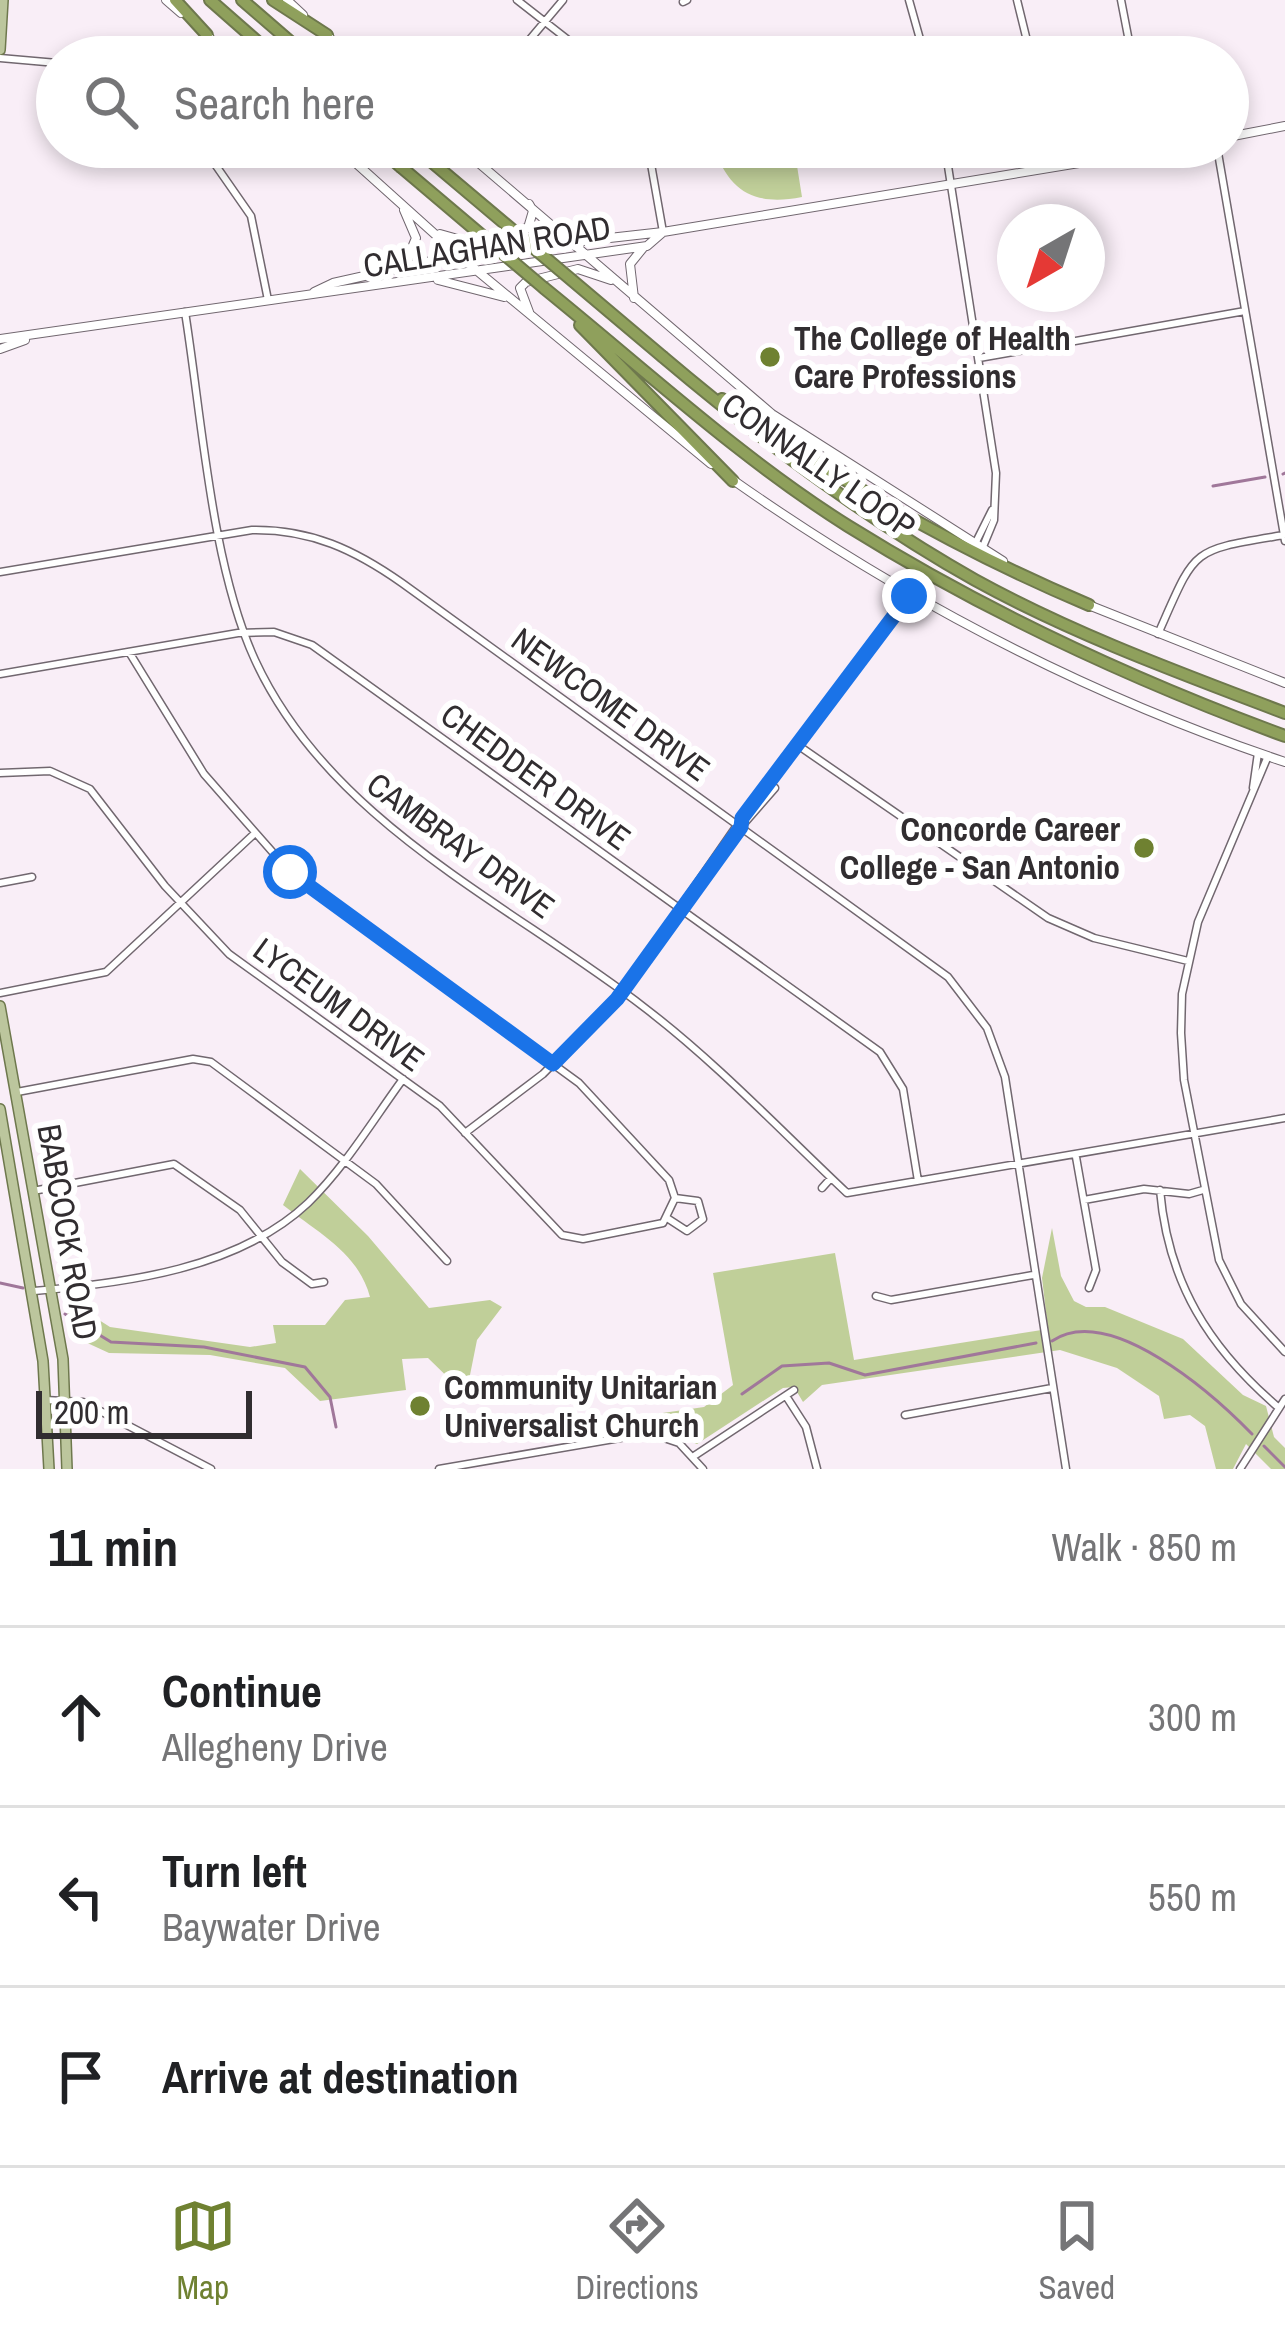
<!DOCTYPE html>
<html lang="en">
<head>
<meta charset="utf-8">
<style>
  :root { --surface:#fff; --page:#f6f6f6; --text:#202124; --muted:#757577; --line:#e0e0e0; --accent:#6f8131 }
  body { margin:0; font-family:"Archivo Narrow",sans-serif; background:var(--page); color:var(--text) }
  .compass { position:absolute; left:997px; top:204px; width:108px; height:108px; border-radius:50%; background:var(--surface); box-shadow:0 6px 18px #0003; rotate:219deg }
  .scale { position:absolute; left:36px; bottom:30px; width:216px; box-sizing:border-box; padding-left:12px; border:6px solid #312d30; border-top:0; font-size:33px; line-height:42px; white-space:nowrap; color:#312d30; -webkit-text-stroke:9px #fff; paint-order:stroke }
  .stop { position:absolute; width:36px; height:36px; margin:-27px; border:9px solid #1a73e8; border-radius:50%; background:#fff }
  .stop.end { background:#1a73e8; border-color:#fff; box-shadow:0 3px 12px #0008 }
  .list { margin:0; padding:0; list-style:none }
  h2 { display:flex; justify-content:space-between; align-items:center; height:156px; margin:0; padding:0 48px; font-size:51px }
  h2 small { font-size:39px; font-weight:400; color:var(--muted) }
  .list li { display:grid; grid-template-columns:78px 1fr auto; gap:36px; align-items:center; box-sizing:border-box; height:180px; padding:0 48px; border-top:3px solid var(--line) }
  .list b { display:block; font-size:45px; white-space:nowrap }
  .list p { margin:0; font-size:39px; white-space:nowrap; color:var(--muted) }
  .list em { font-size:39px; font-style:normal; color:var(--muted) }
  .icon { flex:none; width:66px; height:66px; fill:none; stroke:currentColor; stroke-width:2; stroke-linecap:round; stroke-linejoin:round }
  .map { position:relative; flex:none; width:1285px; height:1469px; overflow:hidden }
  .search { position:absolute; background:var(--surface); box-shadow:0 6px 18px #0003; left:36px; right:36px; top:36px; height:132px; display:flex; align-items:center; gap:30px; box-sizing:border-box; padding:0 42px; border-radius:66px; color:var(--muted); font-size:45px }
  .sheet { height:696px; background:var(--surface) }
  nav { display:flex; justify-content:space-around; align-items:center; box-sizing:border-box; height:168px; border-top:3px solid var(--line); background:var(--surface); font-size:33px; color:var(--muted) }
  nav a { display:grid; justify-items:center; gap:6px }
  nav .on { color:var(--accent) }
  .map>svg:first-child { display:block }
  .green { fill:#c0cf99 }
  .lines { fill:none; stroke-linecap:round; stroke-linejoin:round }
  .stream { stroke:#a0779a; stroke-width:3 }
  .minor-casing { stroke:#71676f; stroke-width:9 }
  .secondary-casing { stroke:#71676f; stroke-width:10 }
  .primary-casing { stroke:#6e784d; stroke-width:12 }
  .motorway-casing { stroke:#6e784d; stroke-width:14 }
  .minor { stroke:#fff; stroke-width:6 }
  .secondary { stroke:#fff; stroke-width:8 }
  .primary { stroke:#bcc69d; stroke-width:9 }
  .motorway { stroke:#8fa05c; stroke-width:10 }
  .motorway-bridge-casing { stroke:#6e784d; stroke-width:14; stroke-linecap:butt }
  .motorway-bridge { stroke:#8fa05c; stroke-width:10 }
  .route { stroke:#1a73e8; stroke-width:15 }
  .poi-dot { fill:#6f8131; stroke:#fff; stroke-width:4.5 }
  .labels { text-anchor:middle; dominant-baseline:central; stroke-width:12; stroke-linejoin:round; paint-order:stroke }
  .street-label { font-size:33px; fill:#312d30; stroke:#fff }
  .poi-label { font-size:33px; font-weight:bold; fill:#312d30; stroke:#fff; text-anchor:start }
</style>
</head>
<body>
<div class="map">
<svg width="1285" height="1469" viewBox="0 0 1285 1469">
  <rect width="100%" height="100%" fill="#f9eef7"/>
  <path class="green" d="M714,147H794L802,197C756,206 729,193 714,147Z
    M300,1169L368,1236L429,1308L490,1300L502,1307L477,1340L466,1395L428,1358L402,1359L406,1390L320,1401L285,1368L210,1355L109,1353L70,1335L66,1299L110,1327L250,1347L276,1343L273,1325H325L345,1300L370,1297C358,1252 318,1233 283,1205Z
    M1052,1228L1061,1276L1074,1301L1086,1307H1105L1183,1339L1243,1395L1266,1406L1274,1437L1285,1448V1469H1271L1246,1444L1233,1469H1216L1205,1426L1190,1415L1164,1419L1159,1396L1117,1368L1060,1350L822,1385L803,1402L794,1387L783,1388L697,1444L657,1428L631,1432L628,1418L704,1407L733,1385L713,1273L835,1253L854,1360L1048,1329L1042,1278Z"/>
  <g class="lines">
    <path class="stream" d="M1283,474L1285,473
      M1213,486L1265,477
      M0,1283L23,1288
      M65,1314L111,1342L204,1347L305,1367L330,1397L336,1427
      M1052,1341C1110,1302 1214,1395 1252,1434
      M742,1394L782,1366L829,1363L865,1375L1036,1343
      M1264,1446L1285,1467"/>
    <g class="minor-casing">
      <path id="minor" d="M517,0L590,57
        M909,0L925,57
        M1017,0L1031,57
        M1121,0L1132,57
        M683,2L687,0
        M515,57L563,0
        M0,58L57,63
        M203,147L251,216L268,300
        M648,147L663,232
        M945,147L996,473L994,520L982,549
        M1048,147L1052,167
        M1217,147L1285,541
        M185,312C202,418 211,564 255,660C330,823 509,903 645,1008C717,1063 781,1131 847,1193L1285,1118
        M979,358L1245,311
        M975,544L992,510
        M0,572L252,530C311,529 355,550 402,583L948,977L987,1028L1005,1077L1066,1469
        M1158,634C1197,546 1189,551 1284,535
        M0,674L238,633L274,632L312,645L880,1052L903,1089L918,1181
        M799,746L1048,918L1094,938L1188,961
        M1268,756L1198,922L1182,994L1181,1033L1184,1080L1219,1260L1241,1304L1285,1352
        M0,773L50,771L90,789L165,886L229,954L440,1106L562,1235L583,1239L663,1223L675,1198L669,1180L579,1083L290,872L204,774L129,652
        M1253,788L1258,753
        M741,827L775,788L768,783
        M0,883L32,877
        M0,993L106,972L253,835
        M17,1092L193,1059L211,1062L376,1184L447,1261
        M465,1133L543,1074L617,999L742,818L909,596
        M1076,1157L1096,1270L1089,1288
        M822,1188L831,1178
        M1160,1190C1168,1283 1209,1348 1279,1408
        M33,1191L174,1164L240,1210L282,1262L312,1284L324,1282
        M1084,1200L1144,1189L1189,1194L1203,1190
        M667,1218L687,1231L703,1219L698,1201L675,1198
        M34,1291C126,1283 238,1269 308,1203C345,1167 373,1120 403,1079
        M876,1296L891,1300L1033,1275
        M786,1396L806,1427L817,1469
        M45,1400L83,1402L211,1469
        M905,1415L1052,1388
        M694,1456L794,1390
        M439,1469L649,1433L679,1443L703,1469
        M1240,1469L1285,1399"/>
    </g>
    <g class="secondary-casing">
      <path id="secondary" d="M166,0L181,13
        M287,0L303,15
        M324,33L351,57
        M206,35L232,57
        M1228,137L1285,126
        M338,147L458,255L711,464
        M460,147L772,414L1003,561
        M440,234L465,241L528,228L533,211L529,204
        M404,267L416,238L404,210
        M438,280L504,297
        M314,292L333,283L458,255L663,232L1176,147
        M634,298L630,264L643,248
        M529,312L520,288L526,282L578,269L611,280
        M0,339L647,246L662,233
        M0,349L25,340
        M733,480C905,601 1085,695 1285,762
        M1086,604L1285,683"/>
    </g>
    <g class="primary-casing">
      <path id="primary" d="M0,50L3,0
        M0,1006L63,1359L67,1469
        M0,1109L43,1361L49,1469"/>
    </g>
    <g class="motorway-casing">
      <path id="motorway" d="M175,0L207,35
        M210,0L275,57
        M242,0L308,57
        M273,0L327,35
        M378,147L401,167
        M544,288C643,368 740,458 848,526C986,612 1133,680 1285,736
        M580,325L733,481
        M663,357C760,439 863,517 975,580C1073,634 1180,673 1285,713
        M722,399C838,481 958,550 1089,605"/>
    </g>
    <use href="#minor" class="minor"/>
    <use href="#secondary" class="secondary"/>
    <use href="#primary" class="primary"/>
    <use href="#motorway" class="motorway"/>
    <g class="motorway-bridge-casing">
      <path id="motorway-bridge" d="M414,147L663,357
        M401,167L544,288"/>
    </g>
    <use href="#motorway-bridge" class="motorway-bridge"/>
  </g>
  <g class="lines">
    <path class="route" d="M290,872L553,1064L617,999L741,827L742,818L909,596"/>
  </g>
  <g class="poi-dot">
    <circle cx="770" cy="357" r="12"/>
    <circle cx="1144" cy="848" r="12"/>
    <circle cx="420" cy="1406" r="12"/>
  </g>
  <g class="labels">
    <g class="street-label">
      <text transform="translate(487 246) rotate(-9)">CALLAGHAN ROAD</text>
      <text transform="translate(819 465) rotate(35)">CONNALLY LOOP</text>
      <text transform="translate(611 704) rotate(36)">NEWCOME DRIVE</text>
      <text transform="translate(536 776) rotate(36)">CHEDDER DRIVE</text>
      <text transform="translate(461 845) rotate(36)">CAMBRAY DRIVE</text>
      <text transform="translate(339 1004) rotate(36)">LYCEUM DRIVE</text>
      <text transform="translate(68 1232) rotate(80)">BABCOCK ROAD</text>
    </g>
    <g class="poi-label">
      <text x="794" y="338">The College of Health<tspan x="794" dy="38">Care Professions</tspan></text>
      <text x="1120" y="829" text-anchor="end">Concorde Career<tspan x="1120" dy="38">College - San Antonio</tspan></text>
      <text x="444" y="1387">Community Unitarian<tspan x="444" dy="38">Universalist Church</tspan></text>
    </g>
  </g>
</svg>
<svg class="compass" viewBox="-18 -18 36 36"><path d="M0-13l5 13h-10z" fill="#e53935"/><path d="M0 13l5-13h-10z" fill="#757577"/></svg>
<div class="scale">200 m</div>
<div class="stop" style="left:290px;top:872px"></div>
<div class="stop end" style="left:909px;top:596px"></div>
<div class="search"><svg class="icon" aria-label="search" viewBox="0 0 24 24"><circle cx="10" cy="10" r="6"/><path d="M15 15l6 6"/></svg>Search here</div>
</div>
<section class="sheet">
<h2>11 min<small>Walk · 850 m</small></h2>
<ul class="list">
<li><svg class="icon" aria-label="ahead" viewBox="0 0 24 24"><path d="M12 20V5M6 11l6-6 6 6"/></svg><div><b>Continue</b><p>Allegheny Drive</p></div><em>300 m</em></li>
<li><svg class="icon" aria-label="left" viewBox="0 0 24 24"><path d="M17 20v-9H6M10 6l-5 5 5 5"/></svg><div><b>Turn left</b><p>Baywater Drive</p></div><em>550 m</em></li>
<li><svg class="icon" aria-label="arrive" viewBox="0 0 24 24"><path d="M6 21V4h12l-3 4 3 4H6"/></svg><div><b>Arrive at destination</b></div></li>
</ul>
</section>
<nav>
<a class="on"><svg class="icon" aria-label="map" viewBox="0 0 24 24"><path d="M3 6l6-2 6 2 6-2v14l-6 2-6-2-6 2zM9 4v14M15 6v14"/></svg>Map</a>
<a><svg class="icon" aria-label="directions" viewBox="0 0 24 24"><path d="M12 3l9 9-9 9-9-9zM9 14v-3h6M13 9l2 2-2 2"/></svg>Directions</a>
<a><svg class="icon" aria-label="saved" viewBox="0 0 24 24"><path d="M7 4h10v16l-5-4-5 4z"/></svg>Saved</a>
</nav>
</body>
</html>
